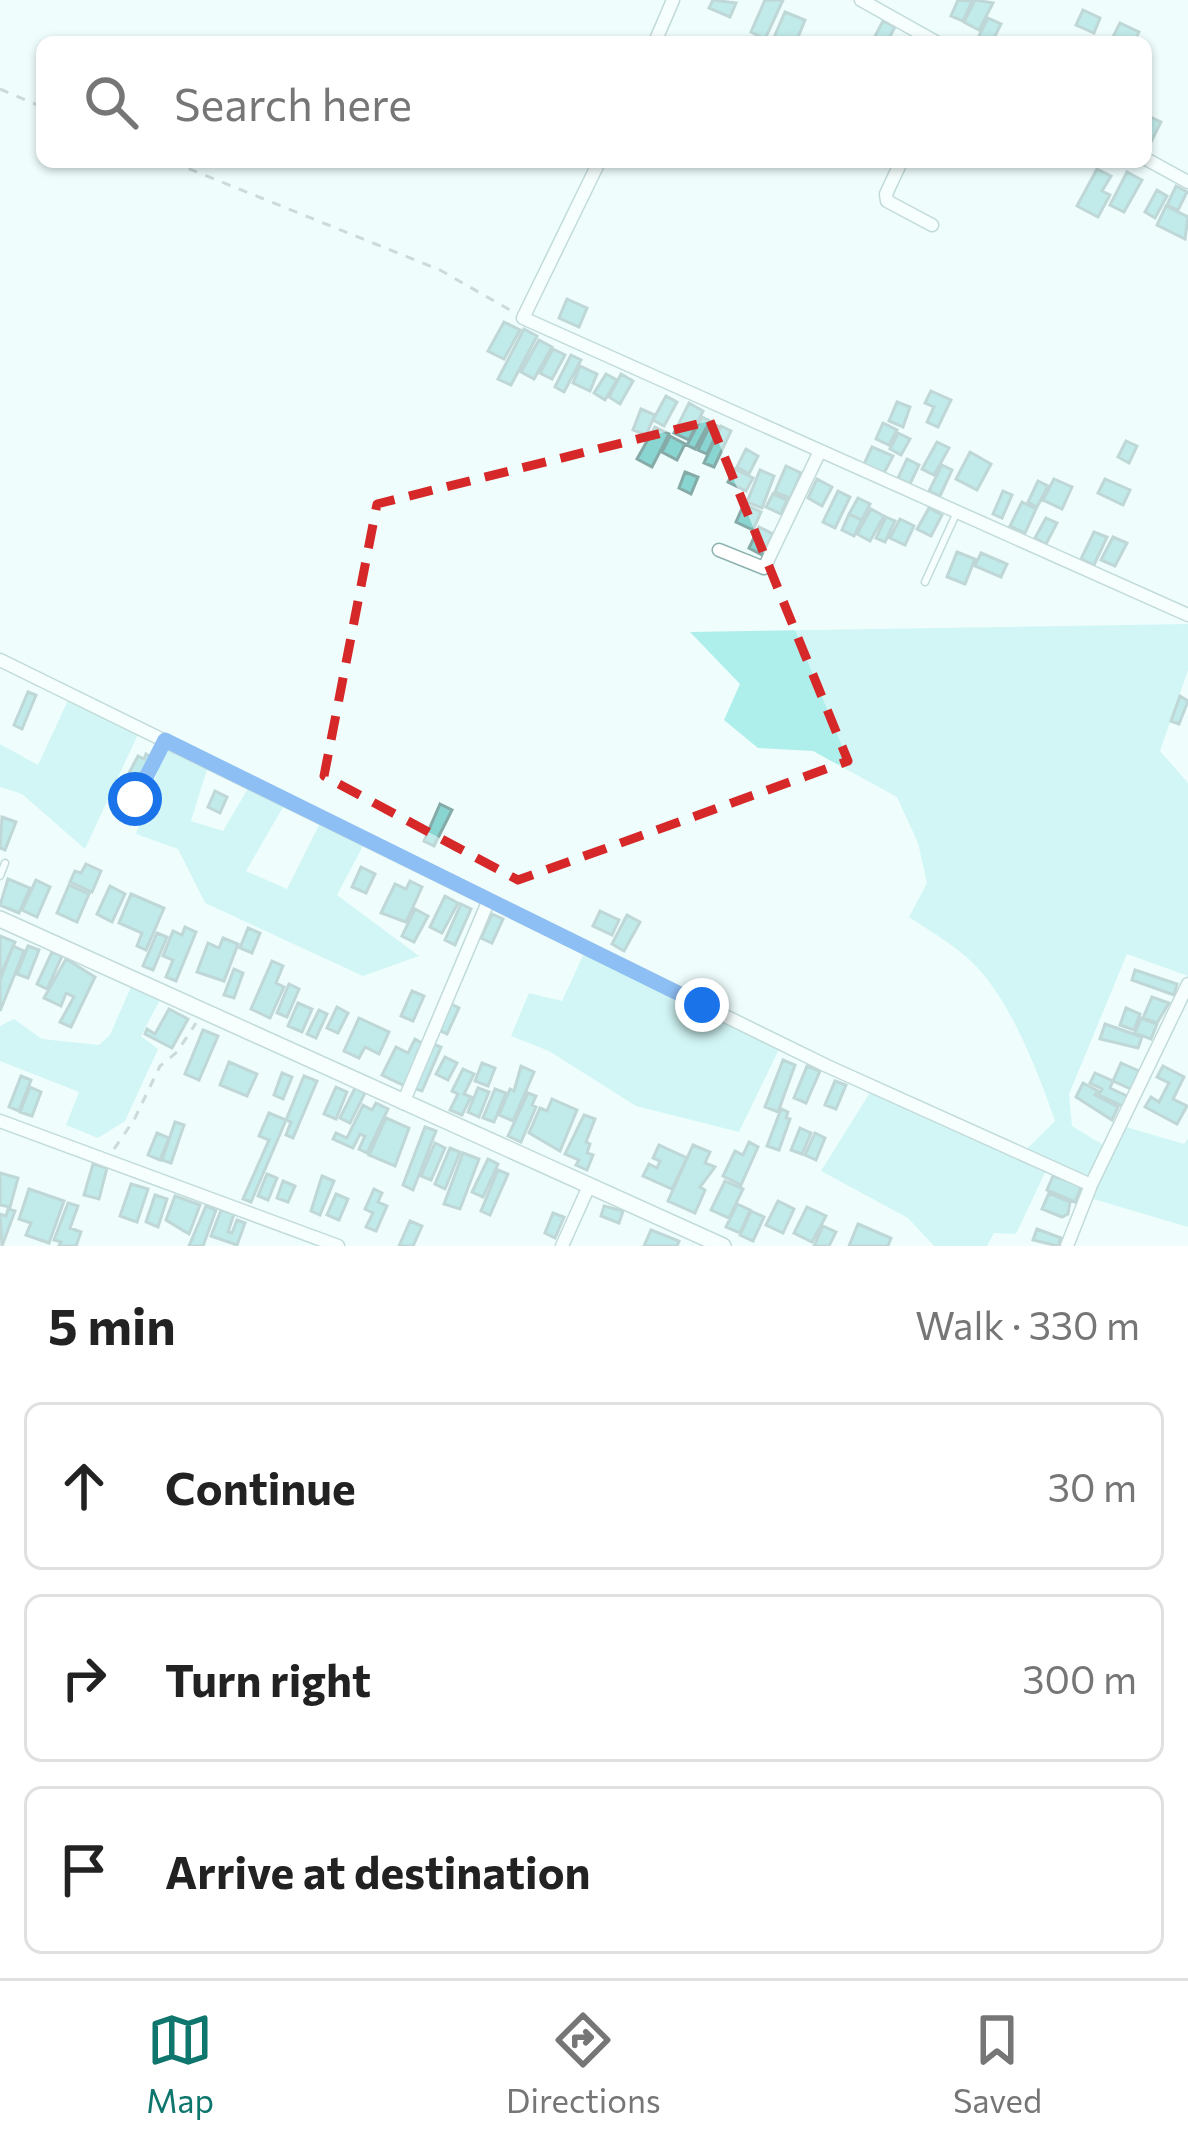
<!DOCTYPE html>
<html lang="en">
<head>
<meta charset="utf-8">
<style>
  :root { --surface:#fff; --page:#f2f2f2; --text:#222; --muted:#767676; --line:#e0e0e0; --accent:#0f766e }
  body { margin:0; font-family:Commissioner,sans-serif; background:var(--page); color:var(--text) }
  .stop { position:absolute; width:36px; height:36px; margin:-27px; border:9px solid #1a73e8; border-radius:50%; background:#fff }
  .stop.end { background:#1a73e8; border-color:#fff; box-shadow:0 3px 12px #0008 }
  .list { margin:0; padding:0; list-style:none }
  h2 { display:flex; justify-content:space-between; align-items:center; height:156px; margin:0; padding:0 48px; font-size:51px }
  h2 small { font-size:39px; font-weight:400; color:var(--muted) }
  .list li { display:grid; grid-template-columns:78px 1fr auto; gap:36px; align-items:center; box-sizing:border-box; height:168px; margin:0 24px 24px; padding:0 24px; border:3px solid var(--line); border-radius:18px }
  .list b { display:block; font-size:45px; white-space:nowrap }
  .list em { font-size:39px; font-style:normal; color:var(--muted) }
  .icon { flex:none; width:66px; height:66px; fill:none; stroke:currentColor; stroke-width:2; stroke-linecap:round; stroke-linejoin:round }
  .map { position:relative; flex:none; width:1188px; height:1246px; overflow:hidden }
  .search { position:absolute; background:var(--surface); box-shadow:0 3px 9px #0004; left:36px; right:36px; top:36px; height:132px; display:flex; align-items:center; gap:30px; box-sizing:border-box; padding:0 42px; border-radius:18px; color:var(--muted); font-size:45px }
  .sheet { height:732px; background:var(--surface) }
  nav { display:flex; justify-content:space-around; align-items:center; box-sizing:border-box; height:168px; border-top:3px solid var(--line); background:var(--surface); font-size:33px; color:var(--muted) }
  nav a { display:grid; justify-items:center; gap:6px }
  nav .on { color:var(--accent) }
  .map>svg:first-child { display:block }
  .green { fill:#aeeeeb }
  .building { fill:#89d5d2; stroke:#85aaa8; stroke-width:3 }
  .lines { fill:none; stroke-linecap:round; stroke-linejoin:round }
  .service-casing { stroke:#8db2b0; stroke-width:9 }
  .minor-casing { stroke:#8db2b0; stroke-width:15 }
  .tertiary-casing { stroke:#8db2b0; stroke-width:18 }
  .path { stroke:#a1b0af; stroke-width:3; stroke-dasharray:9 9; stroke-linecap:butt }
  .service { stroke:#fff; stroke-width:6 }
  .minor { stroke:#fff; stroke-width:12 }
  .tertiary { stroke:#fff; stroke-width:15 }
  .route { stroke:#1a73e8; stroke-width:15 }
  .marked { fill:none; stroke:#d62828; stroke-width:9; stroke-dasharray:24 15; stroke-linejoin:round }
</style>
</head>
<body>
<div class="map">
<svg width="1188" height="1246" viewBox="0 0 1188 1246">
  <rect width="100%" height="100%" fill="#effefd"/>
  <path class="green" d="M1188,624V670L1160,751L1188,783V976L1127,954L1069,1094L1072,1126L1108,1148L1113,1149L1126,1127L1184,1144L1188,1139V1227L1090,1198L1095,1184L1049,1164L1016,1234L994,1233L987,1246H934L908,1218L821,1171L874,1086L1022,1154L1055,1121C1037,1069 1007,990 964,955C947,941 927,929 909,917L927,883L918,843L897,797L813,751L758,748L724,720L740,684L690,632Z
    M70,696L140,730L85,849L22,794L0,787V744L38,765Z
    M167,744L209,763L191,821L223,831L250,785L286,802L246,871L287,889L322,819L365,842L337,895L419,956L363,976L205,903L178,849L136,834Z
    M586,949L782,1043L739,1132L636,1106L549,1051L511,1036L529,993L562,1001Z
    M133,982L163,994L141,1036L158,1049L125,1121L98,1138L66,1125L79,1092L0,1061V1026L14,1019L42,1039L99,1045L110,1035Z"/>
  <path class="building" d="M713,0L736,3L730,17L709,8Z
    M765,0H783L765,39L751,32Z
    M958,0L972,1L963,21L951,16Z
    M975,0L993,3L979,30L964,22Z
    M1083,10L1100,18L1094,33L1076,25Z
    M785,12L805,20L796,42H772Z
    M988,18L1001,24L992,42H976Z
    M883,21L895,27L887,42H872Z
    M1120,23L1139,32L1134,42L1113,37Z
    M1148,116L1161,122L1150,144L1146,142Z
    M1097,169L1111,176L1102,191L1110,195L1098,217L1077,206Z
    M1127,172L1142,180L1124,212L1110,205Z
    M1176,186L1187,192L1178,210L1167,205Z
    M1157,190L1167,196L1155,218L1145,212Z
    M1166,206L1188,217L1185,239L1157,225Z
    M567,299L587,308L579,327L559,318Z
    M504,322L520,330L504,359L488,351Z
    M524,329L537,336L511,385L498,379Z
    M539,340L552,347L534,379L521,372Z
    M553,349L565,355L552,379L540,373Z
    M571,355L581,360L564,392L555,387Z
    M580,366L597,374L590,391L573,383Z
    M606,374L617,380L605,400L594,393Z
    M621,374L633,381L620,404L609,397Z
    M931,391L951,400L938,427L927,422L934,407L925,403Z
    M666,396L677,402L664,426L653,420Z
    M897,402L910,407L903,427L889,421Z
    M689,403L703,411L689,440L674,433Z
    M641,409L655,415L646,435L633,430Z
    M702,417L710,421L695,449L687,445Z
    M711,423L720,427L707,454L698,450Z
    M883,423L897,430L889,445L876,439Z
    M721,426L731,431L714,467L704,463Z
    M655,427L669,434L652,467L637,459Z
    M898,433L910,439L901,455L890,449Z
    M670,436L685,444L677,460L662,452Z
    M1126,441L1137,446L1129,463L1118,457Z
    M937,442L949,448L934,475L922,469Z
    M872,447L893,456L884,473L864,464Z
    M746,449L758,456L749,474L737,467Z
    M970,452L991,464L977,490L956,479Z
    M907,459L919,465L910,484L898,478Z
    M942,465L952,470L940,496L929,491Z
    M786,466L801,473L790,498L775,492Z
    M735,469L753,478L746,491L728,482Z
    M760,470L774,476L762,508L747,502Z
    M685,472L698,477L691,494L679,488Z
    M817,479L832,487L822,506L808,498Z
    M1054,479L1072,487L1062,509L1043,500Z
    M1105,479L1130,490L1123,505L1098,493Z
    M1038,481L1048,486L1037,507L1028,502Z
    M838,491L850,497L835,528L823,522Z
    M1003,491L1012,495L1002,518L993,514Z
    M773,494L787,500L781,514L766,507Z
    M858,498L870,504L862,520L849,514Z
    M1022,502L1036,509L1025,533L1010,526Z
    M744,504L761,512L753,530L736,522Z
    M929,508L942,515L931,536L917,529Z
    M871,509L884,516L870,541L857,534Z
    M849,514L862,520L854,536L842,530Z
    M886,517L895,521L885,542L876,538Z
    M1046,518L1057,523L1046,544L1035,538Z
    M900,519L914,526L905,545L890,538Z
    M759,527L773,534L762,555L749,548Z
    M1094,532L1107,537L1094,565L1081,559Z
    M1113,537L1127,543L1115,566L1101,560Z
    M957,552L975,559L965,584L947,577Z
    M981,553L1007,564L1001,577L975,566Z
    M28,692L36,695L22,729L14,725Z
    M1180,696L1188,701L1179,724L1171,721Z
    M146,754L151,757L141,779L129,773L138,756L144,759Z
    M215,791L227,797L220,813L208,807Z
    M440,804L452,810L434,846L424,841Z
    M2,817L16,822L5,850L0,848Z
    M86,864L101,871L92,892L70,882L75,871L81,873Z
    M361,867L375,874L366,893L352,887Z
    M8,879L30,888L19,913L0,905Z
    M36,880L50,887L37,917L22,910Z
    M410,881L422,887L406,922L381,913L395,884L406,889Z
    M69,885L89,894L77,922L57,913Z
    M110,886L125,894L112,922L97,914Z
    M131,894L164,908L146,950L137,946L142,933L119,923Z
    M445,896L458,903L442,933L430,927Z
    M461,904L471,909L455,945L445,940Z
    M415,909L428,916L414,942L402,936Z
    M600,911L619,920L612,935L593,926Z
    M492,914L503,919L492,943L481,938Z
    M627,915L640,922L624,951L612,944Z
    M185,927L196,932L176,981L166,977L173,960L163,956L173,931L182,935Z
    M248,928L260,933L252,953L240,948Z
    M157,933L167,937L153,970L143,966Z
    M0,936L15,942L1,974H0Z
    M223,938L238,944L224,981L197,972L208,943L219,948Z
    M13,946L24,951L0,1011V980Z
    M28,946L39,950L28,978L17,974Z
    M52,952L62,956L47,989L37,984Z
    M66,959L95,977L71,1027L60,1022L74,997L66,993L61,1006L44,998Z
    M272,961L283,966L276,983L284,987L270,1018L251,1009Z
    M234,969L243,973L234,998L224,995Z
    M1135,970L1177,984L1174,995L1132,980Z
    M289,984L299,989L287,1017L277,1013Z
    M412,991L424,996L413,1021L401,1016Z
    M1152,997L1169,1003L1157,1023L1143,1018Z
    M298,1003L312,1009L302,1032L288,1026Z
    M451,1004L459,1008L447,1034L439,1030Z
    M337,1007L348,1013L338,1033L327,1028Z
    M1126,1008L1140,1014L1134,1030L1120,1025Z
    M169,1009L188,1019L172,1048L145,1034L147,1029L155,1034Z
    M319,1010L327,1014L316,1038L307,1034Z
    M359,1018L389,1032L379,1054L365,1047L359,1058L344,1051Z
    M1141,1018L1157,1024L1151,1039L1135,1033Z
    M1105,1024L1142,1037L1138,1048L1100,1039Z
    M203,1030L218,1036L199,1080L185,1074Z
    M415,1039L422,1043L416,1056L419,1057L405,1086L382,1075L396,1047L408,1053Z
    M433,1044L441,1047L422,1091L413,1088Z
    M445,1057L457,1063L448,1080L436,1074Z
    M783,1060L795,1065L778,1112L765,1107Z
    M229,1062L257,1074L247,1096L220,1085Z
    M482,1063L495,1068L488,1086L475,1081Z
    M1121,1063L1139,1071L1131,1089L1113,1081Z
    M521,1066L534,1072L513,1121L499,1115L510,1089L514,1091Z
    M807,1066L820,1071L806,1103L794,1098Z
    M1163,1066L1184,1077L1173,1099L1187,1106L1177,1124L1145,1107L1151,1097L1159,1102L1169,1083L1157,1077Z
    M463,1069L474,1074L464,1094L471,1097L462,1115L450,1110L458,1094L452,1091Z
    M282,1073L292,1077L283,1099L274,1095Z
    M1095,1073L1113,1081L1110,1088L1129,1097L1125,1107L1099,1095L1102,1089L1090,1083Z
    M21,1076L31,1080L19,1111L9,1107Z
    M304,1076L317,1081L293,1138L286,1135L291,1122L286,1120Z
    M835,1081L846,1085L836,1109L825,1105Z
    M1083,1083L1098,1091L1095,1095L1118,1107L1112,1120L1076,1097Z
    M30,1087L41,1092L32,1116L20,1112Z
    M336,1087L347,1092L336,1119L324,1114Z
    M355,1088L365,1093L350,1123L340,1118Z
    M478,1088L489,1092L479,1117L468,1112Z
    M495,1089L506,1093L494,1122L483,1118Z
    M528,1093L536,1096L532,1105L536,1107L521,1142L508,1136Z
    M552,1099L577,1110L560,1151L529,1133L540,1108L547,1111Z
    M376,1103L388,1109L367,1153L359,1149L365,1136L360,1134L353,1148L333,1139L336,1133L347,1138L363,1105L372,1110Z
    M781,1109L788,1112L786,1118L790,1119L779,1150L767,1146Z
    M269,1113L286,1120L251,1202L243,1199L269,1140L259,1136Z
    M584,1115L595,1119L586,1142L590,1144L587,1153L593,1155L587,1170L576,1165L579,1160L565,1154Z
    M386,1118L409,1128L395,1166L369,1155Z
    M175,1122L184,1125L171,1163L162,1160Z
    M425,1127L436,1131L413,1190L403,1185Z
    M800,1128L811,1133L802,1154L791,1150Z
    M157,1133L169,1138L160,1160L148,1155Z
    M815,1133L825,1138L816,1160L805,1155Z
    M749,1142L758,1147L741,1185L723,1176L735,1151L743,1155Z
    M435,1143L445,1148L431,1180L421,1176Z
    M659,1145L687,1158L672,1189L643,1176L649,1164L657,1168L660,1161L653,1158Z
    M693,1145L710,1152L705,1163L715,1167L700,1187L705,1190L695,1213L668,1201Z
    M450,1148L460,1152L445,1189L435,1184Z
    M463,1153L479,1159L460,1209L444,1204Z
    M488,1159L498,1164L483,1197L472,1192Z
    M93,1164L107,1168L99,1199L84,1195Z
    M498,1170L508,1174L490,1215L481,1211Z
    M0,1173L18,1178L10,1207L0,1205Z
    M267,1174L277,1178L268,1200L258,1196Z
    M322,1176L334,1181L320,1215L311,1211Z
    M1053,1176L1082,1185L1075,1202L1047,1190Z
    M283,1181L295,1186L288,1202L277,1198Z
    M725,1181L743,1189L729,1218L711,1210Z
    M131,1184L148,1189L137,1222L120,1216Z
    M29,1189L64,1201L49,1243L26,1235L31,1223L19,1219Z
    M374,1189L382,1193L378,1202L387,1206L376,1231L366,1227L373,1213L365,1209Z
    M1049,1193L1070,1202L1068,1214L1062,1217L1042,1209Z
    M336,1194L348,1199L339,1220L327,1215Z
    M155,1195L167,1199L158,1227L146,1222Z
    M175,1196L200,1205L189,1234L166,1220Z
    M778,1201L794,1209L783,1233L766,1225Z
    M68,1203L78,1206L70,1228L81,1232L76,1246H59L61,1242L54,1240Z
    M737,1204L750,1210L740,1233L726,1227Z
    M206,1206L216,1210L203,1246H189Z
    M604,1206L623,1211L619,1223L601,1216Z
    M807,1207L826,1216L812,1242L794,1233Z
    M8,1209L15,1211L2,1246L0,1214L6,1216Z
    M221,1210L234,1214L228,1232L232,1233L237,1220L245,1223L237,1245L211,1236Z
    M751,1211L764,1217L753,1241L740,1235Z
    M553,1213L564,1217L555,1238L545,1233Z
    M410,1221L422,1226L413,1246H399Z
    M858,1224L891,1238L888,1246H849Z
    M823,1226L836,1232L829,1246H814Z
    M1037,1229L1061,1238L1058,1246L1033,1240Z
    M651,1230L679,1241L677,1246H644Z"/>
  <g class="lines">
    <g class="service-casing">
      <path id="service" d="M925,582L957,512
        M0,876L5,863"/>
    </g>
    <g class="minor-casing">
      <path id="minor" d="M861,0L936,42
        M655,42L673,0
        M1146,159L1188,182
        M599,162L523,318L1188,615
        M901,162L886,194L887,201L932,225
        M719,550L764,568L820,451
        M0,660L827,1066L1091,1185
        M403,1103L488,902
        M0,1121L338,1246
        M562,1246L589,1186
        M1067,1246L1091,1185L1188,984"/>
    </g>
    <g class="tertiary-casing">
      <path id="tertiary" d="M0,919L723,1246"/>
    </g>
    <path class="path" d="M0,89L42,107
      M172,162L440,270L510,310
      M135,799L159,752
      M114,1149L134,1120L160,1066L177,1052L196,1023"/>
    <use href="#service" class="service"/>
    <use href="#minor" class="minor"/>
    <use href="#tertiary" class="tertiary"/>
  </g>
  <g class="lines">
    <path class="route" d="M135,799L165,740L702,1005"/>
  </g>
  <path d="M0 0H1188V1246H0ZM710,421L848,761L518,880L324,776L377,504Z" fill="#effefd" fill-opacity=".55" fill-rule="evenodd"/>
  <path class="marked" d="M710,421L848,761L518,880L324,776L377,504Z"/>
</svg>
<div class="stop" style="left:135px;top:799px"></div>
<div class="stop end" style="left:702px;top:1005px"></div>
<div class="search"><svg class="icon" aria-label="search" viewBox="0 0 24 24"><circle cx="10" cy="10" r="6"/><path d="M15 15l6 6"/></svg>Search here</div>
</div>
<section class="sheet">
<h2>5 min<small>Walk · 330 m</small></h2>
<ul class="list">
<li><svg class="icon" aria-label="ahead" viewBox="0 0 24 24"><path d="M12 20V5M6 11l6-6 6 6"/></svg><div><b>Continue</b></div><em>30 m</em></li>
<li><svg class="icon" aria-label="right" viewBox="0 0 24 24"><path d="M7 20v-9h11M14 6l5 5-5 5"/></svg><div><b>Turn right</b></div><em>300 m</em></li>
<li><svg class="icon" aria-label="arrive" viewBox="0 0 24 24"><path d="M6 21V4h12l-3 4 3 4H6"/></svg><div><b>Arrive at destination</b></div></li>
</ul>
</section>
<nav>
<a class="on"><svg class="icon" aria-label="map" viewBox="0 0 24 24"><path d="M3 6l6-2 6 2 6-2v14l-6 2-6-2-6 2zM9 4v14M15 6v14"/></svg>Map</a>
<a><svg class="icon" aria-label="directions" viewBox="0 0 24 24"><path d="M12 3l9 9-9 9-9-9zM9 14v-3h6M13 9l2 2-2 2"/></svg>Directions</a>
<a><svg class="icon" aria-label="saved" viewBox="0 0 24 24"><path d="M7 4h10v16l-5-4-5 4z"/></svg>Saved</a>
</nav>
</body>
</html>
